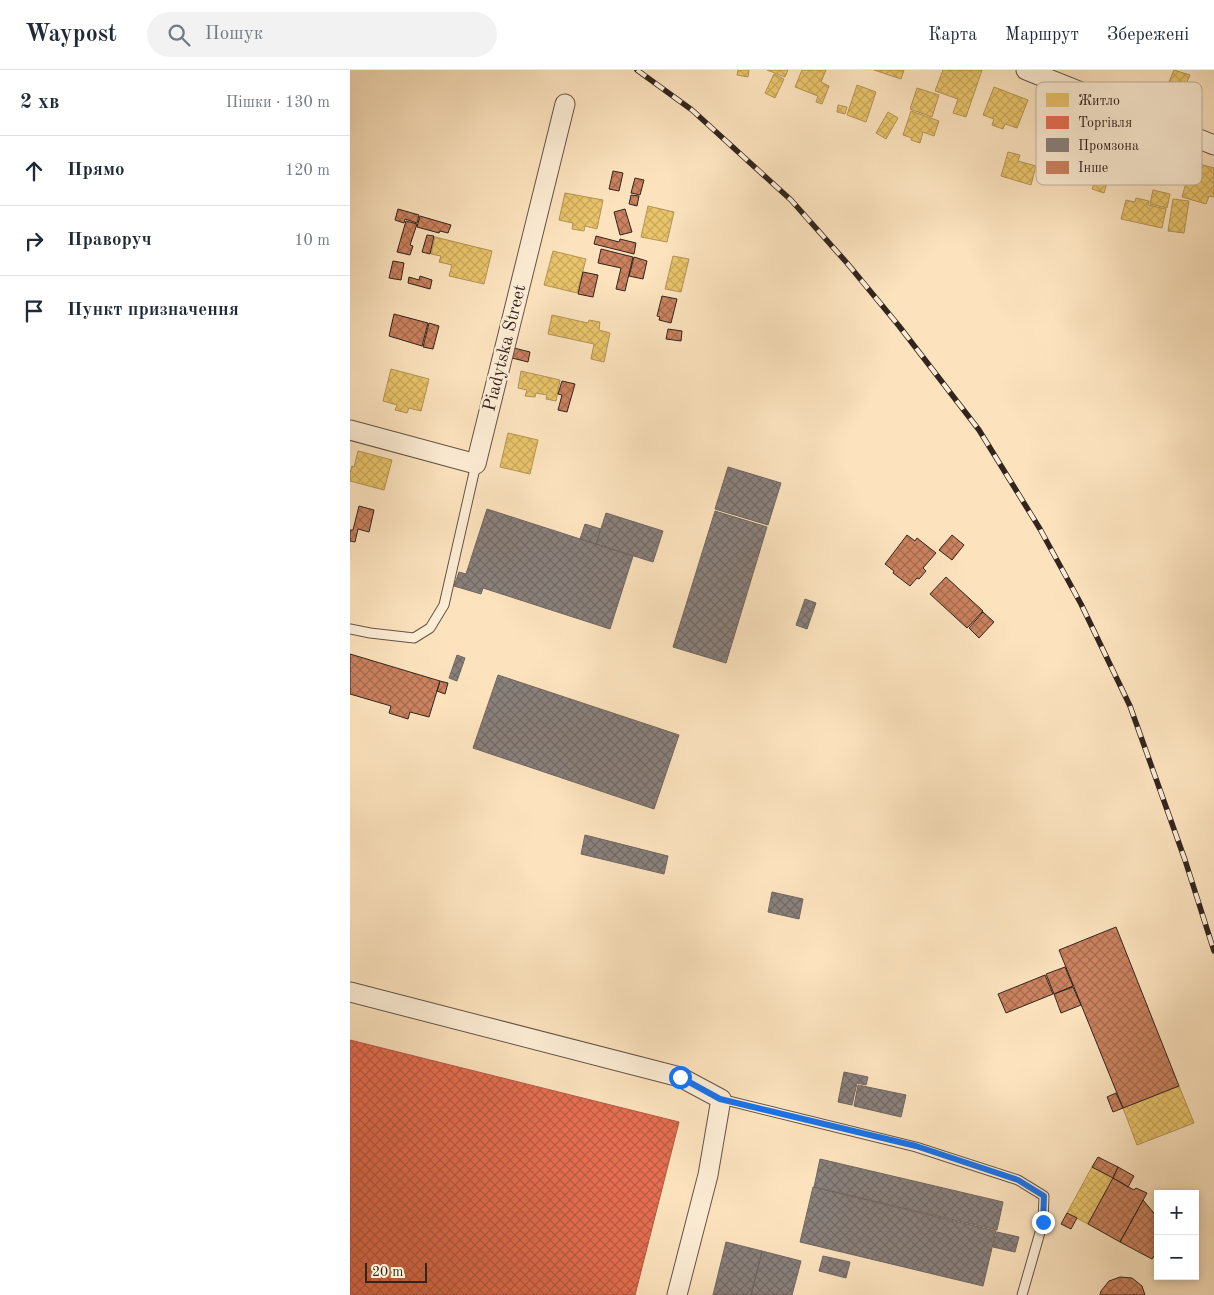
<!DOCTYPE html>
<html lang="uk">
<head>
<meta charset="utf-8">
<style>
  :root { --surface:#fff; --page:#f2f2f3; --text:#1f2937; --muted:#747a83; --line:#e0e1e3 }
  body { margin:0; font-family:"Old Standard TT",serif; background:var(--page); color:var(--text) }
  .controls { position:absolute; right:15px; bottom:15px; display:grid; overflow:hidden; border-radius:0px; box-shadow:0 2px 8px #0003 }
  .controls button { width:45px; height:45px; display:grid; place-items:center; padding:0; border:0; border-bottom:1px solid var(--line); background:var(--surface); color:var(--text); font:25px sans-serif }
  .scale { position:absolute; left:15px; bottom:12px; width:62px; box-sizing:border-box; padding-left:5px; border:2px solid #32241e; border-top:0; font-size:14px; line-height:18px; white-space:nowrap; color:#32241e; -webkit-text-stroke:4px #fdedd5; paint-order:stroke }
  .stop { position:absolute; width:15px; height:15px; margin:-11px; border:4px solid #1a73e8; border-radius:50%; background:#fff }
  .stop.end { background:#1a73e8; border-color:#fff; box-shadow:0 1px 5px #0008 }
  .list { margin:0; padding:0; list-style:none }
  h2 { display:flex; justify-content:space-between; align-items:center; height:65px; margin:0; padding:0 20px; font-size:21px }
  h2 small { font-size:16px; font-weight:400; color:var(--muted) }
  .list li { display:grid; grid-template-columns:32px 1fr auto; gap:15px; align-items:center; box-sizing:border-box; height:70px; padding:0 20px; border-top:1px solid var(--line) }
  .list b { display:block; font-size:19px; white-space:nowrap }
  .list em { font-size:16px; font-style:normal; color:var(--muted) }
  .icon { flex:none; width:28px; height:28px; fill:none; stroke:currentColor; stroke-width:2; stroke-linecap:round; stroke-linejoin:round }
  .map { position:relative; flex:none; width:864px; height:1225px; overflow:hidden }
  header { display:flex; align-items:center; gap:30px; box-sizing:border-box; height:70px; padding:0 25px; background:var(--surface); border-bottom:1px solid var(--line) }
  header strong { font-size:24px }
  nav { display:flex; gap:28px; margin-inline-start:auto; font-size:18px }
  .search { width:350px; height:45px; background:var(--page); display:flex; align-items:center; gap:12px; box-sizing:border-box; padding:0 18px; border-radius:28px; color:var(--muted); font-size:19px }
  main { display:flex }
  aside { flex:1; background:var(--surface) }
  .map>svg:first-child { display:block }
  .homes { fill:url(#homes-cross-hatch); stroke:#b29453 }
  .shops { fill:url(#shops-cross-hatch); stroke:#b15842 }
  .industry { fill:url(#industry-cross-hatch); stroke:#706560 }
  .building { fill:url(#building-cross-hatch); stroke:#32241e }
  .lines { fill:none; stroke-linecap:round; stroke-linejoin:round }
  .lane-casing { stroke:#645446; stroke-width:11 }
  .street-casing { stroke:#645446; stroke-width:21 }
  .lane { stroke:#fdedd5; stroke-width:9 }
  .street { stroke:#fdedd5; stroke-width:19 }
  .rail-casing { stroke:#32241e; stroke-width:5.5 }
  .rail { stroke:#fdedd5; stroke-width:4; stroke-dasharray:11; stroke-linecap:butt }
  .route { stroke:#1a73e8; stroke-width:6 }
  .labels { text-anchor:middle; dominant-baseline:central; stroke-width:5; stroke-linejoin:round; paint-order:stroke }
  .street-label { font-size:18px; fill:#32241e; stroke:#fdedd5 }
  .key { fill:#fdedd5; stroke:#c0b19e; stroke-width:1 }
  .key-label { font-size:14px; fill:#32241e }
</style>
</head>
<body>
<header>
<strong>Waypost</strong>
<div class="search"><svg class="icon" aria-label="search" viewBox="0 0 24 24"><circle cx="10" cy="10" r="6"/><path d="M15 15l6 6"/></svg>Пошук</div>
<nav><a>Карта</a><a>Маршрут</a><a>Збережені</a></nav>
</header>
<main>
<aside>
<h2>2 хв<small>Пішки · 130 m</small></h2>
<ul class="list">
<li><svg class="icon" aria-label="ahead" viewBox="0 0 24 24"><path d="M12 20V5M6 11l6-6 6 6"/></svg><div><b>Прямо</b></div><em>120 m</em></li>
<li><svg class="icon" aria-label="right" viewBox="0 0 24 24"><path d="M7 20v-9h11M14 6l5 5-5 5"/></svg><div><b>Праворуч</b></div><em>10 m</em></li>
<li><svg class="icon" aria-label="arrive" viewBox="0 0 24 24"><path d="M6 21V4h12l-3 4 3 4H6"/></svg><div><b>Пункт призначення</b></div></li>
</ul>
</aside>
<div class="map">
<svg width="864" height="1225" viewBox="0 0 864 1225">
  <defs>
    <pattern id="homes-cross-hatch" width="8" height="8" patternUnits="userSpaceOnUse" patternTransform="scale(1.25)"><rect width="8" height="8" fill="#e9c46a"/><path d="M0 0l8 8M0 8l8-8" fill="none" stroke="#c8a85b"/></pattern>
    <pattern id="shops-cross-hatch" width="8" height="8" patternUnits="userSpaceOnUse" patternTransform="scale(1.25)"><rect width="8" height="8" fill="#e76f51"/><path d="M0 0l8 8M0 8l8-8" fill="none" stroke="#bc5b43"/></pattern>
    <pattern id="industry-cross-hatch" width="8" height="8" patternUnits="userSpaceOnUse" patternTransform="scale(1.25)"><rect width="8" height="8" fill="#8a817c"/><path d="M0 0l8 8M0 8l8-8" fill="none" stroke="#716965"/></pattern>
    <pattern id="building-cross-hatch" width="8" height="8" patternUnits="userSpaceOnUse" patternTransform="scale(1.25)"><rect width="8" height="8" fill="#cb825f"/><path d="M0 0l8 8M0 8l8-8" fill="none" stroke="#a56a4e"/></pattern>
  </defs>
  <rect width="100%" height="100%" fill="#fce3be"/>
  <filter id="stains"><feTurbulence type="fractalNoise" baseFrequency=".004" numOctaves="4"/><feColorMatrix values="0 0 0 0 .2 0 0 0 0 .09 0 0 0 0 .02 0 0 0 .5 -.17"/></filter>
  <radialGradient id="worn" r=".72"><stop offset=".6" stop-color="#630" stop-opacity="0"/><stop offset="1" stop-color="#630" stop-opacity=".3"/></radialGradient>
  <path class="homes" d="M388,0H399L398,7L387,5Z
    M417,0H438L435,7Z
    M452,0H476L471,12L479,16L472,34L466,32L468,26L445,17Z
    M524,0H554L551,9Z
    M593,0H632L616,47L603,43L608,29L585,21Z
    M824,0L840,5L829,30L814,24Z
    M424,4L434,9L425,28L415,23Z
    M507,15L526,22L516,52L497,45Z
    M644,17L678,30L667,58L655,54L653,59L642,55L644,49L633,45Z
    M567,18L589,25L582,47L560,39Z
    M488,35L497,37L495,44L487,42Z
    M561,41L589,51L584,66L573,62L570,73L561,70L562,68L553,65Z
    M538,42L548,48L536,69L526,63Z
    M658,82L670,85L668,91L686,96L681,115L651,106Z
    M842,92L864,98V127L859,126L856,134L832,127L836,113L833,112L836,102L839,103Z
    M746,95L761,100L754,123L742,119L745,111L741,110Z
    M803,120L820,124L817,138L800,134Z
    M215,123L253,130L247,159L235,156L234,161L222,159L223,153L209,150Z
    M786,128L799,131L798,135L816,139L812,158L771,149L776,130L785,132Z
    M823,129L839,131L834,163L818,161Z
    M298,136L324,142L317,172L291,167Z
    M85,167L142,181L134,214L99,206L102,195L89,192L91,186L81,184Z
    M203,181L236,189L227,223L194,215Z
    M323,186L339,189L331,222L315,219Z
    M202,245L238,253L239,250L250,252L249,260L260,263L254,292L241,289L244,274L198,264Z
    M41,299L79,309L71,341L59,338L57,343L45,340L47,335L33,331Z
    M171,301L210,310L206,331L196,329L197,325L186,323L185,327L175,326L177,320L168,318Z
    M158,363L188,370L180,404L150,397Z
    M8,381L42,390L34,420L0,411V402L2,396L4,397Z
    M829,1016L844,1053L787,1075L773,1038Z
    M742,1097L763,1108L738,1154L717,1143Z"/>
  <path class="shops" d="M0,970L329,1052L285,1225H0Z"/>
  <path class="industry" d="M378,397L431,413L418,455L365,439Z
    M137,439L283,486L260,559L133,518L131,524L104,516L109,502L116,504Z
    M365,441L417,457L376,593L323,577Z
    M256,443L313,461L303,492L246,474Z
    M235,454L251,459L246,474L230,469Z
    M455,529L466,533L457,559L446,555Z
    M107,585L115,588L107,611L99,608Z
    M148,605L329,665L304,739L123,678Z
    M235,765L318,786L314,804L231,784Z
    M422,822L453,829L449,849L418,842Z
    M494,1002L518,1007L516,1015L507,1013L502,1035L488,1032Z
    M508,1015L556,1025L551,1047L504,1036Z
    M470,1089L653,1132L647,1160L464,1117Z
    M463,1117L646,1161L633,1216L450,1172Z
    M647,1162L669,1167L665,1182L643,1177Z
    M376,1172L412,1181L401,1225H363Z
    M412,1181L451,1191L442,1225H401Z
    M473,1186L500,1192L496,1208L469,1201Z"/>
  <path class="building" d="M263,101L273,103L269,121L259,119Z
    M285,108L294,110L290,125L281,123Z
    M281,125L289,126L287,136L279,134Z
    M48,139L69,145L67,153L55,149L54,153L45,150Z
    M275,139L282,162L270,165L264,142Z
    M70,146L101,155L98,163L90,161L89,163L67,157Z
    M56,151L67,154L60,175L63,176L60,185L47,182Z
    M77,165L84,166L80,184L72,182Z
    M246,166L269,172L270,169L286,173L284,184L244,174Z
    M251,179L283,187L275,221L266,219L271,198L248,193Z
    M284,187L297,191L293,209L279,206Z
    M43,191L54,193L51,210L39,208Z
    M233,202L248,205L243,227L228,224Z
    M70,206L82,210L80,219L58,213L59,207L69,210Z
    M312,226L327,229L321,253L309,250L310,247L307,246Z
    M44,244L78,253L72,276L39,266Z
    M79,253L89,256L83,279L73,277Z
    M318,259L332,261L331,271L316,269Z
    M164,278L180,282L178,292L162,288Z
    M212,311L225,314L217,342L208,340L212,325L208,324Z
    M9,436L24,440L19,462L8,459L5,472L0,471V460H3Z
    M557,465L565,471L567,468L586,483L573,498L576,501L569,509L567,508L560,516L543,503L544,501L535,494Z
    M602,465L614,475L602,490L589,480Z
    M596,507L633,541L617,558L580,524Z
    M633,542L644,552L629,568L619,558Z
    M0,584L90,611L79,647L60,642L58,649L39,643L41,636L0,624Z
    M90,611L98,613L95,624L87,621Z
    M766,857L829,1016L773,1038L709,880Z
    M715,897L723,916L704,924L696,904Z
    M695,905L703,924L656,943L648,924Z
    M723,917L731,935L711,943L704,924Z
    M766,1023L773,1038L763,1042L757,1027Z
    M748,1087L768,1097L763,1108L742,1097Z
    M768,1097L784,1106L778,1117L763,1108Z
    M763,1108L784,1120L786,1118L797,1123L770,1172L738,1154Z
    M793,1130L808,1148V1180L802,1189L770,1172Z
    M717,1143L727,1148L721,1159L711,1154Z
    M770,1207L782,1208L792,1216L795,1225H750L751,1221L759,1211Z"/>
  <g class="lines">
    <g class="lane-casing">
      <path id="lane" d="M0,559L20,563L64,568L80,558L94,535L126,394
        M371,1029L566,1077L668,1110L694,1126L693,1152L672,1225"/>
    </g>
    <g class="street-casing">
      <path id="street" d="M676,0L864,75
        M0,360L126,394L215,34
        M0,922L330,1007L371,1029L358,1105L327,1225"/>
    </g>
    <use href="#lane" class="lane"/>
    <use href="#street" class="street"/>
    <g class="rail-casing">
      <path id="rail" d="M287,0L342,40L441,130L497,193L549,256L629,360L690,459L731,534L780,636L835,790L864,881"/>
    </g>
    <use href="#rail" class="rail"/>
  </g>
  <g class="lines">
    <path class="route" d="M330,1007L370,1029L566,1076L668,1110L694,1126L693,1152"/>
  </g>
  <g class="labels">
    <g class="street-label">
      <text transform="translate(155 278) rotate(-76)">Piadytska Street</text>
    </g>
  </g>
  <rect x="686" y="12" width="166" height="103" rx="8" class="key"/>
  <rect x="696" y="23" width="23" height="14" fill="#e9c46a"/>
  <rect x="696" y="46" width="23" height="13" fill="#e76f51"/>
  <rect x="696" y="68" width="23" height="14" fill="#8a817c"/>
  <rect x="696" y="91" width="23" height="13" fill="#cb825f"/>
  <g class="key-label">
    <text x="728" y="35">Житло</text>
    <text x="728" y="57">Торгівля</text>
    <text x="728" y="80">Промзона</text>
    <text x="728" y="102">Інше</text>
  </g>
  <rect width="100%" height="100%" filter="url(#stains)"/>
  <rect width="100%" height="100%" fill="url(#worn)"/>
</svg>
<div class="controls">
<button>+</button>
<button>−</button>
</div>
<div class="scale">20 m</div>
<div class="stop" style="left:330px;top:1007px"></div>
<div class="stop end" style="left:693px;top:1152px"></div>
</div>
</main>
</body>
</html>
